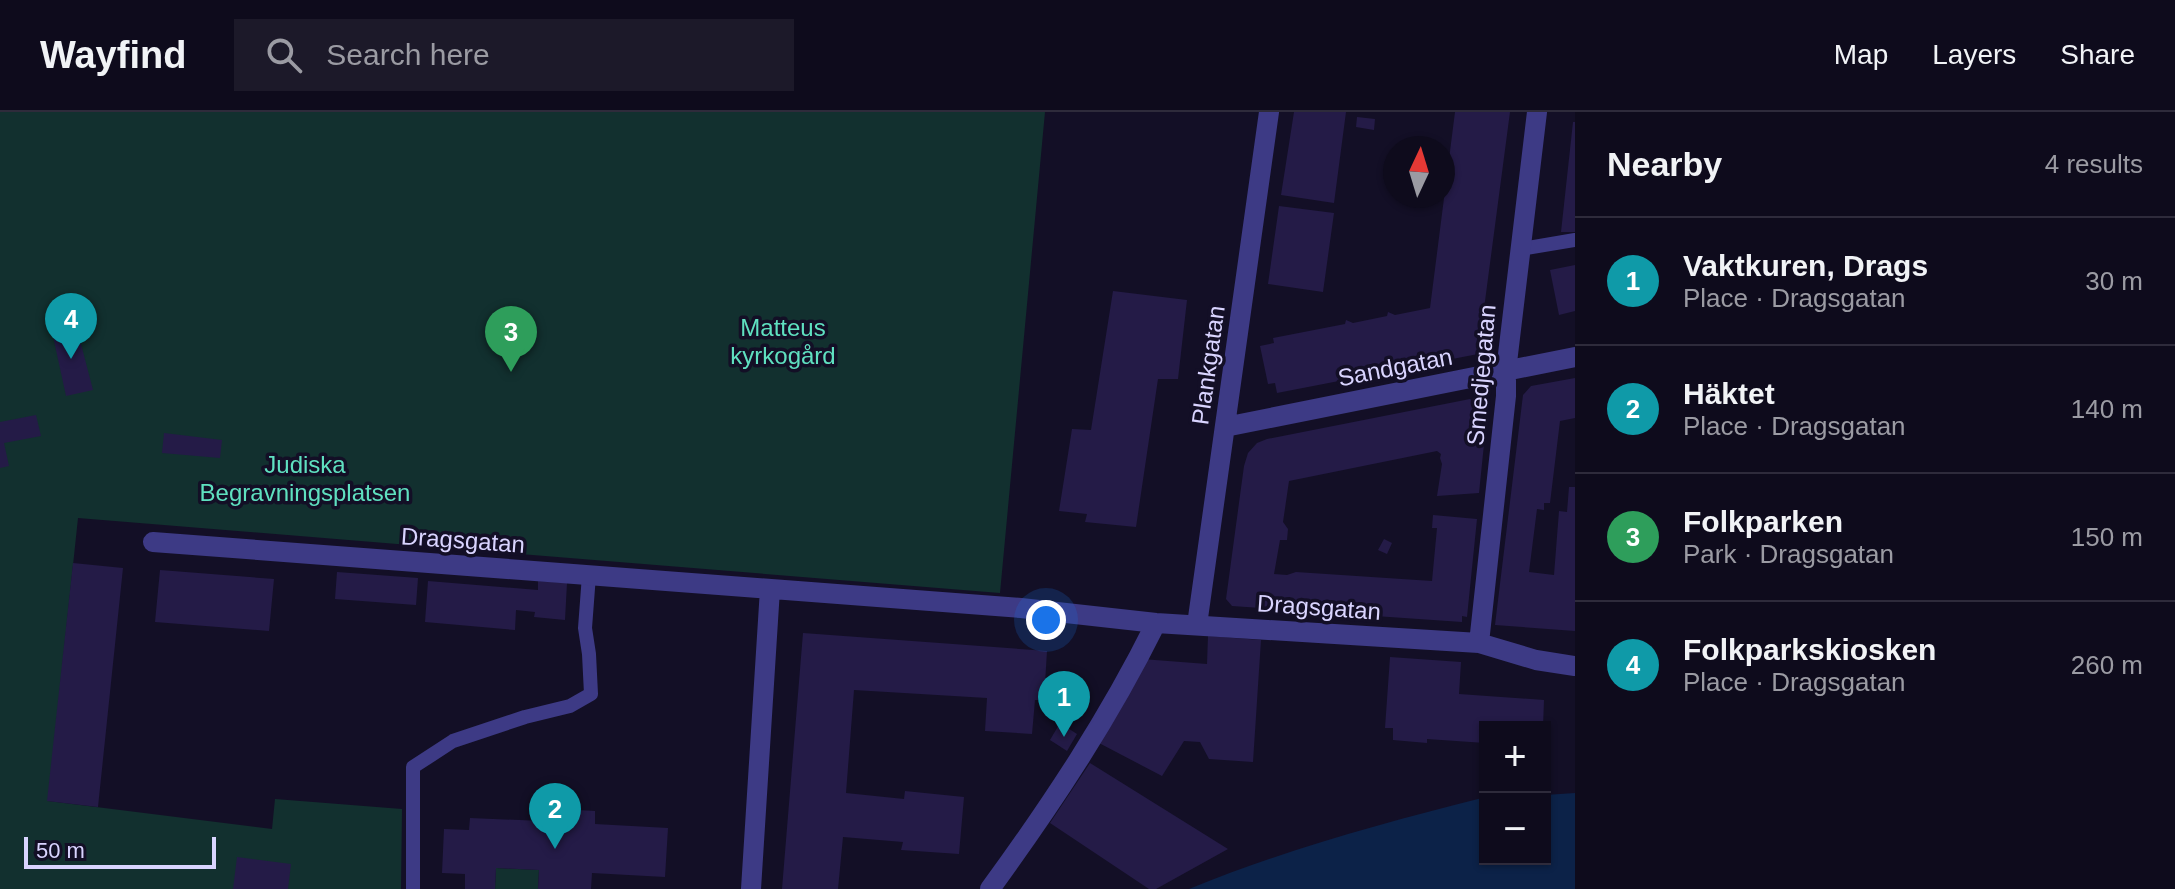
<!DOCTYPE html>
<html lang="en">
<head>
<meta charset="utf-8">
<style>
  :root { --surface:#0e0b1c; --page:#1c1929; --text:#f1f3f6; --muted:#9b9ba3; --line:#2e2b3b; --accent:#d93025 }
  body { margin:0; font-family:Helvetica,sans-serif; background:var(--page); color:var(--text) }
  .controls { position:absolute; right:24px; bottom:24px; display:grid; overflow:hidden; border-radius:0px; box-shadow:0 2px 6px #0004 }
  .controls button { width:72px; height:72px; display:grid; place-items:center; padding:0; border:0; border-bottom:2px solid var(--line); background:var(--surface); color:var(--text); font:40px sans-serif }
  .compass { position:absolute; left:1383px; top:24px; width:72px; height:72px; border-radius:50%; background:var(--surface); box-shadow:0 2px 6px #0004; rotate:4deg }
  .scale { position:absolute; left:24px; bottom:20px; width:192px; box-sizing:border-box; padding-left:8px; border:4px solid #d9d4ff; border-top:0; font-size:22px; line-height:28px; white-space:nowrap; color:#d9d4ff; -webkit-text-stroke:6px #130f26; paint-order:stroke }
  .you { position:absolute; left:1046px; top:508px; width:28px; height:28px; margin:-20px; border:6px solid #fff; border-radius:50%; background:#1a73e8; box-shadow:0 0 0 12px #1a73e833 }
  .badge { display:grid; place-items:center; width:52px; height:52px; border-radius:50%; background:var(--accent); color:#fff; font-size:26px; font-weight:700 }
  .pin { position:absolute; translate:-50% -66px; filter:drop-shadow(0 2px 4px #0008) }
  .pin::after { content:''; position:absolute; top:42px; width:28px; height:24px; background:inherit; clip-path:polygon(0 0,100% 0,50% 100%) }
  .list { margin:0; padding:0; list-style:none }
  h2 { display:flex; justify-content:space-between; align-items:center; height:104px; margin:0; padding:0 32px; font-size:34px }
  h2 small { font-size:26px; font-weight:400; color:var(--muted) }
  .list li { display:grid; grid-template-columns:52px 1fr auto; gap:24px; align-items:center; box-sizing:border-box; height:128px; padding:0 32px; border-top:2px solid var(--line) }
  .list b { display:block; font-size:30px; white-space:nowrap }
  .list p { margin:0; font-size:26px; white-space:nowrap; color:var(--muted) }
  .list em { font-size:26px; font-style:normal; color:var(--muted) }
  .icon { flex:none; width:44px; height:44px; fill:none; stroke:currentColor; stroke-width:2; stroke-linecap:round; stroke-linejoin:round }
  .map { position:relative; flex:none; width:1575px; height:777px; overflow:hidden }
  header { display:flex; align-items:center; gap:48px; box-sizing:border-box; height:112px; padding:0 40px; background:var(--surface); border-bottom:2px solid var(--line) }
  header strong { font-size:38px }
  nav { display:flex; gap:44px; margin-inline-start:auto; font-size:28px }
  .search { width:560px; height:72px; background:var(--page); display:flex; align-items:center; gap:20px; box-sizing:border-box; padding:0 28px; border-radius:0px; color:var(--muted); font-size:30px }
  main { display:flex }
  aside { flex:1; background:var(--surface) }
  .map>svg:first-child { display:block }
  .green { fill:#12302f }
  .water { fill:#0c2248 }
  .building { fill:#241b47 }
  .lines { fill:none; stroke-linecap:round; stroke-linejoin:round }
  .lane { stroke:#3d3a85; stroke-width:14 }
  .street { stroke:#3d3a85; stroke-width:20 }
  .labels { text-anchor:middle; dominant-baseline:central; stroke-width:7; stroke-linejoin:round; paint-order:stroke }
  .park-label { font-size:24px; fill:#5fe0c0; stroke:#130f26 }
  .street-label { font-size:24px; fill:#d9d4ff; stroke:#130f26 }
</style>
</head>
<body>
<header>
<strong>Wayfind</strong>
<div class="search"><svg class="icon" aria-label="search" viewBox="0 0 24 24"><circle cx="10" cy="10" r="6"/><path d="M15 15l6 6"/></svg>Search here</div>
<nav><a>Map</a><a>Layers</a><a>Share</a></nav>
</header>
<main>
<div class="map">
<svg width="1575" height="777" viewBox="0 0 1575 777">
  <rect width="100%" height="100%" fill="#130f26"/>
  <path class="green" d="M0,0H1045L1000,481L78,406L48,689L272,717L275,687L402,697L401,777H0Z
    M496,756L539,758L538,777H495Z"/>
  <path class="water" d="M1575,681V777H1189C1284,738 1383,711 1482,686L1485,685V747H1545V683Z"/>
  <path class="building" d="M1294,0H1346L1334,91L1281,83Z
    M1455,0H1510L1478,242L1277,281L1275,271L1268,272L1260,234L1274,231L1273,226L1345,212L1346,208L1353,211L1387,204L1388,200L1395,203L1430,196Z
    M1357,5L1375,7L1374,18L1356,15Z
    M1573,10H1575V120H1561Z
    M1279,94L1334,101L1323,180L1268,172Z
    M1575,153V199L1559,203L1550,158Z
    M1113,179L1187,188L1178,267H1158L1136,415L1085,410L1087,402L1059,399L1072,317L1091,318Z
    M75,209L93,278L66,284L51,215Z
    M1575,266V306L1560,309L1550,391H1544V398L1537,397L1529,460L1554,463L1559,399L1567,400L1569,375H1575V519L1495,513L1523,283L1531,274Z
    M1470,287L1487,303L1479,381L1437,384L1442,352L1440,346L1441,342L1437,339L1289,369L1283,410L1288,417L1287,428H1280L1274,462L1287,463L1296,460L1432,469L1437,416H1432L1433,403L1477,407L1467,505L1462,504V510L1232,494L1226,487L1244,354L1248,341L1257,331L1267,327Z
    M36,303L41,324L4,331L9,354L0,356V310Z
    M164,321L222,328L220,346L162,341Z
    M1384,427L1392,431L1387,442L1378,438Z
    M73,451L123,456L98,695L47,689Z
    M160,458L274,467L269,519L155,510Z
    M337,460L418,466L416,493L335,487Z
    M428,469L538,478V469L567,471L565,508L534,505L535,500L516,498L515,518L425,510Z
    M803,521L1047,539L1044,588H1035L1032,622L985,619L987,586L854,578L846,681L904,687L905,679L964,685L959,742L901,738L903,730L843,725L838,777H782Z
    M1208,524L1261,528L1253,650L1209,647L1200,630L1184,629L1162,664L1099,631L1142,547L1207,552Z
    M1390,545L1461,550L1459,582L1544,588L1543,615H1485V631L1427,627V631L1393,628V616H1385Z
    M1060,611L1077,622L1067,639L1050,628Z
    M1090,651L1228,737L1156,777H1149L1050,711Z
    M542,696L595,699V712L668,716L665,765L592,761L591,777H538L539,758L496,756L495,777H465V762L442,761L444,717L469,718L470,706L542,709Z
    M237,745L291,752L288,777H233Z"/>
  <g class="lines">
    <path class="lane" d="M1521,137L1575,128
      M413,777V655L453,629L525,605L570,594L591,582L589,542L585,516L589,463"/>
    <path class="street" d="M1225,315L1575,245
      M153,430L1021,496L1156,511L1479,531L1536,548L1575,554
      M1197,513L1269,0
      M1479,531L1506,284V259L1537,0
      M751,777L770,477
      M990,777C1052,692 1109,606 1156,511"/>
  </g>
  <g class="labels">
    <g class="park-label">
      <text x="783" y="215">Matteus<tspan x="783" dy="28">kyrkogård</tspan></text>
      <text x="305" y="352">Judiska<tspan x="305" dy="28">Begravningsplatsen</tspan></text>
    </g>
    <g class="street-label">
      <text transform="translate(1208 253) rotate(-82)">Plankgatan</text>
      <text transform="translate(1395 255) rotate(-11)">Sandgatan</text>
      <text transform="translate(1481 263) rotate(-85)">Smedjegatan</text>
      <text transform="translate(463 428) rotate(4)">Dragsgatan</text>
      <text transform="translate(1319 495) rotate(4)">Dragsgatan</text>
    </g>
  </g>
</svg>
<div class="controls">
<button>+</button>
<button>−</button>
</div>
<svg class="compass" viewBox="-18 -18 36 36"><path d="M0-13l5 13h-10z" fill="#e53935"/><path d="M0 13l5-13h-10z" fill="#9b9ba3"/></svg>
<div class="scale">50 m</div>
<div class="you"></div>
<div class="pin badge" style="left:1064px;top:625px;background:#0f9aa8">1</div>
<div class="pin badge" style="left:555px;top:737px;background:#0f9aa8">2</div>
<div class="pin badge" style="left:511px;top:260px;background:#2e9e5b">3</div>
<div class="pin badge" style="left:71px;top:247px;background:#0f9aa8">4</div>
</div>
<aside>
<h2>Nearby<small>4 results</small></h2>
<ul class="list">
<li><span class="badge" style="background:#0f9aa8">1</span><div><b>Vaktkuren, Drags</b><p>Place · Dragsgatan</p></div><em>30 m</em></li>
<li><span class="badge" style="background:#0f9aa8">2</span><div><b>Häktet</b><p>Place · Dragsgatan</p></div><em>140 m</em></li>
<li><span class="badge" style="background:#2e9e5b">3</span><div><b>Folkparken</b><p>Park · Dragsgatan</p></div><em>150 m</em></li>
<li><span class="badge" style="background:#0f9aa8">4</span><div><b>Folkparkskiosken</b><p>Place · Dragsgatan</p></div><em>260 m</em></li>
</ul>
</aside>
</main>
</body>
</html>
